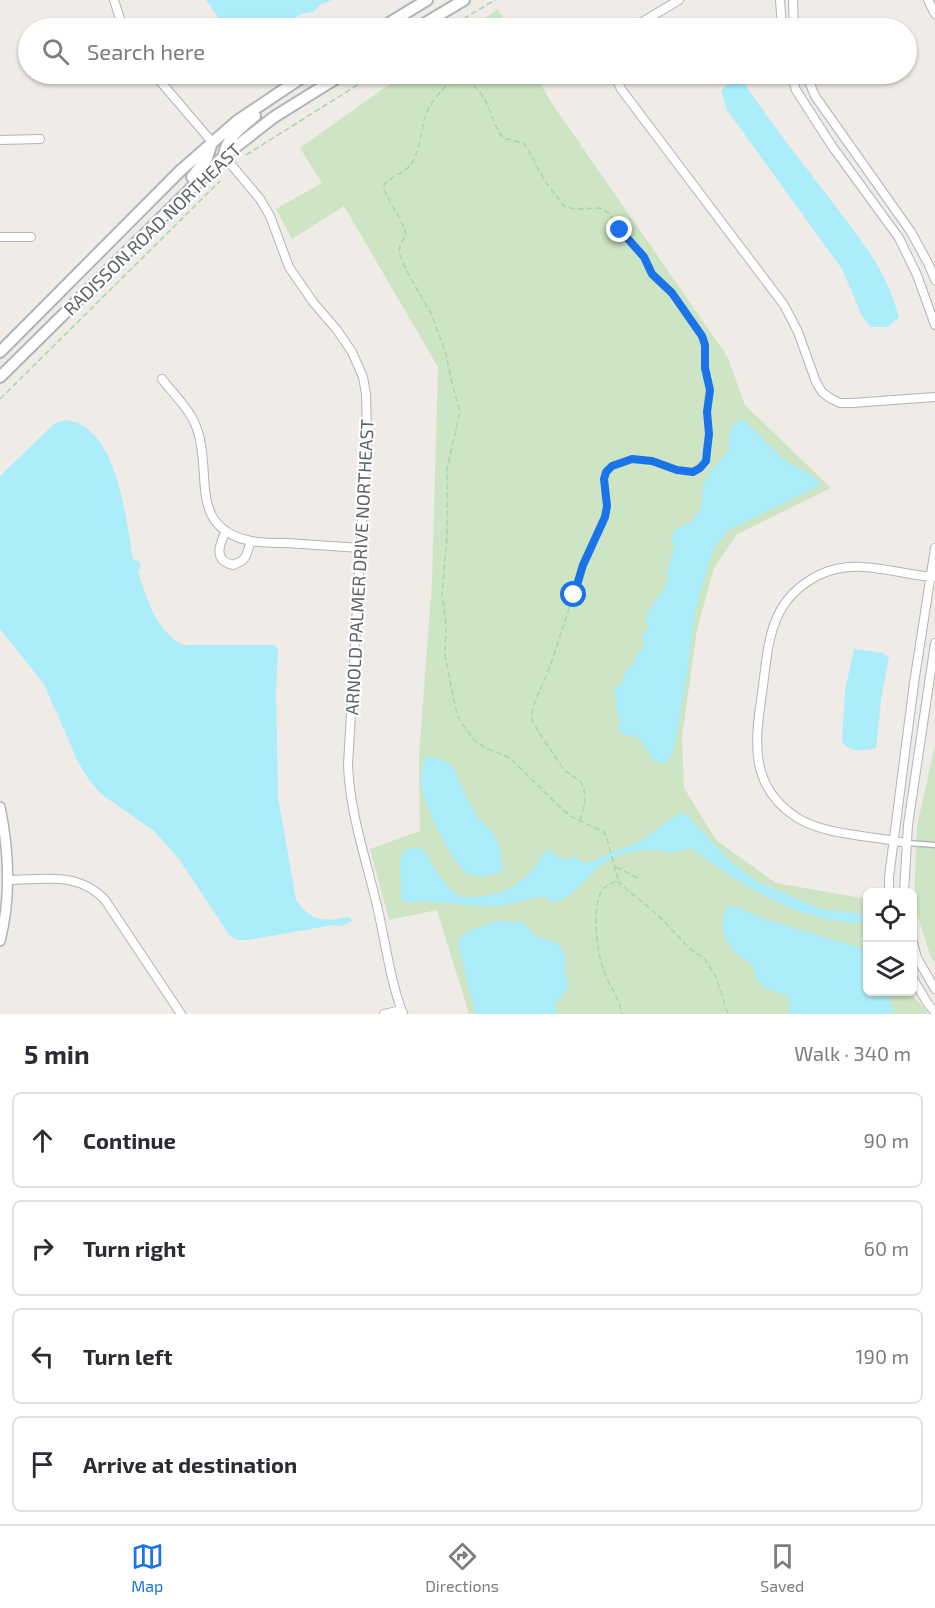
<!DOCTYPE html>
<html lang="en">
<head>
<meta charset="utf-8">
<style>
  :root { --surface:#fff; --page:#f7f7f7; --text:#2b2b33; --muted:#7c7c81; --line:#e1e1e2; --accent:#1a73e8 }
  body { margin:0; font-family:"Exo 2",sans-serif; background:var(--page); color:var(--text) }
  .controls { position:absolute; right:18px; bottom:18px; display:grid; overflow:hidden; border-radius:9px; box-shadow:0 2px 4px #0004 }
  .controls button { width:54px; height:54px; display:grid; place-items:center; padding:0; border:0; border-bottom:2px solid var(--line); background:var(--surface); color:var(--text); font:30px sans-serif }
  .stop { position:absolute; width:18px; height:18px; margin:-14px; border:4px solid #1a73e8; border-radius:50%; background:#fff }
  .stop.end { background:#1a73e8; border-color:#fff; box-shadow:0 2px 6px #0008 }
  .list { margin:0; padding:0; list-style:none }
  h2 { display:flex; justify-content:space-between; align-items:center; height:78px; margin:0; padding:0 24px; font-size:26px }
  h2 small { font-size:20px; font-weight:400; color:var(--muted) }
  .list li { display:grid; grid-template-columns:39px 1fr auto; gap:18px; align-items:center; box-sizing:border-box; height:96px; margin:0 12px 12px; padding:0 12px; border:2px solid var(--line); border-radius:9px }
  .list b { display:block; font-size:22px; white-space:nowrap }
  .list em { font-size:20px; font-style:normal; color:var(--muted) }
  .icon { flex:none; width:33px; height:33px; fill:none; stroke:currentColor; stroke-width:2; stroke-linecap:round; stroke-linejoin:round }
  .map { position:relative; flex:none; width:935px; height:1014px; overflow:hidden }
  .search { position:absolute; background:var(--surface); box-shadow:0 2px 4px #0004; left:18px; right:18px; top:18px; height:66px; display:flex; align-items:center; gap:15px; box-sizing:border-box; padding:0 21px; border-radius:33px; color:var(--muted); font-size:22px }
  .sheet { height:510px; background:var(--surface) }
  nav { display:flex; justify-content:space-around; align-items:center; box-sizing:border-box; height:84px; border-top:2px solid var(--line); background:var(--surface); font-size:16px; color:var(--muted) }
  nav a { display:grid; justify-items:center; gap:3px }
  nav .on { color:var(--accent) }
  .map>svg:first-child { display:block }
  .green { fill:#cde5c4 }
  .water { fill:#abedfa }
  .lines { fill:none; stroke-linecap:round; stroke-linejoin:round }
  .service-casing { stroke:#b1b5b7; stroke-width:7 }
  .minor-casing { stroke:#b1b5b7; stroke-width:10 }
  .tertiary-casing { stroke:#b1b5b7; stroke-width:12 }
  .secondary-casing { stroke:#b0b5b8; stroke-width:14 }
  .path { stroke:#a9d6a8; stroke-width:1.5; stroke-dasharray:6 3; stroke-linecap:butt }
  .service { stroke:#fff; stroke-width:4 }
  .minor { stroke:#fff; stroke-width:8 }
  .tertiary { stroke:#fff; stroke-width:9 }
  .secondary { stroke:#fff; stroke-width:10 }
  .route { stroke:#1a73e8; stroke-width:8 }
  .labels { text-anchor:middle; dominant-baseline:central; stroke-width:4.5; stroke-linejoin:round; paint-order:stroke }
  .street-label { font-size:18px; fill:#5e6365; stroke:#fff }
</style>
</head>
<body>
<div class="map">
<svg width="935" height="1014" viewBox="0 0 935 1014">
  <rect width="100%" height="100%" fill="#efebe6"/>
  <path class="green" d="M498,9L509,28H470Z
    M404,74H535L551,102L727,356L745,405L831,488L737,534L714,568L697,629L682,737L684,788L716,840L776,883L867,899L868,992H910L929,1014H469L437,910L389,920L370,849L420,831L419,756L432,582L438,367L344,206L292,239L276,209L322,183L300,148Z
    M935,745V962L931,958L914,903L917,826Z"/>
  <path class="water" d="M206,0H332L320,5L313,12L302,14L273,28H226Z
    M742,80C769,121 800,160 830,199C860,240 886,267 899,318L887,327H871L863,318L842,269L727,110L721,91L726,85Z
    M65,420C117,424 126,519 133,559L138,561L141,565L138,572C147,599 156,631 183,645H273L278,648L276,691L278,797L296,900C311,922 324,922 349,917L353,921L342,926L333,925L248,940H237L230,936L179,859L154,831L101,794L89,780L78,762L44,684L0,629V476L54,424Z
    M744,420L783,459L814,477L821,485L728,530L713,550L695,611L686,682L674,748L667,763L654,761L640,739L635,735L629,737L617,729L621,724L616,707L617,698L613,688L622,684L625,671L634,665L635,656L644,647L642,635L649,629L646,615L668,582L667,570L674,549L671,537L673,531L691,522L701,509L703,486L709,473L729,450V435L736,421Z
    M854,649L883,653L889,657L881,700L876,748C863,751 849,753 842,741L845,690Z
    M433,757L447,762L454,768L464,792L477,817L494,835L499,845L503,868C499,873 495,875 488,876C482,876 475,877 469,874C453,866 427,809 422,790C420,779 421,769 425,758Z
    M678,814L687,815L732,863L758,882L824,910L851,912L865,916L866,923C799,924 743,886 691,848C685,849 679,852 673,852C667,853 661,850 654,850C639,849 618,854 605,862C585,875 579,894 555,902C535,892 530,900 510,904C485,909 460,903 434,902C423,901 412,902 401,902L400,857L406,849L418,847L424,851C432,864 445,888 459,895C464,898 471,897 477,897C505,896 532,878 544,852L551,851C557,858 566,863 575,856L580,862H590L641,841Z
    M734,906L767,920L861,948L867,955L868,992H887L893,1009L892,1014H789L790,1001L786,994C774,991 765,992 758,980C755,976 755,970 752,966C749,961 742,959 737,954C724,941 718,924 727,907Z
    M496,921L524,923L536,936L557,943L561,947L565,954V972L569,986L554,1007L558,1014H476L459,949V941L467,932Z"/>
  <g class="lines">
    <g class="service-casing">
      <path id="service" d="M907,843L935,845"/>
    </g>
    <g class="minor-casing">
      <path id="minor" d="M114,0L123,28
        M780,0L782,28
        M793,0L794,28
        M928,0L935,14
        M632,28L679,0
        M154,74L212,142
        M614,74L621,89L784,305L798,332L816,382L822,392L830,398L840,403H852L935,397
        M791,74L796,90L832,146L899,238L917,275L935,325
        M806,74L815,96L911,232L929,265L935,280
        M0,140L40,139
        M224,156L260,199L270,216L289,267L313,302L337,330L352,352L363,377L366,394L367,434L348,765C350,815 367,862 378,910C386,945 390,980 403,1014
        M0,237H31
        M162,379C175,396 192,411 198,432C212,475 188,528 251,541C262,543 276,543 287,543C312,545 337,546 361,548
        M226,531C219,545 213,560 233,565L242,561L246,556L251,541
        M906,843C875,836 822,835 796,817C746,784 756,736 763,686C769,638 771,599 819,575C856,556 897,575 935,577
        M7,880C44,880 78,871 105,900L181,1014
        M889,892V877L914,683L935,548
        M904,892L908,825L935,643
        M912,939L917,958L935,989
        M912,977L928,1004L935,1012
        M384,1014L401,1010"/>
    </g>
    <g class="tertiary-casing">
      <path id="tertiary" d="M0,807C9,851 11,898 0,941"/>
    </g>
    <g class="secondary-casing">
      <path id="secondary" d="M381,28L427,0
        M417,28L464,0
        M224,156C225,139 243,126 255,116
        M192,177L207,158L212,142
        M0,352L180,171L237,121L307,74
        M0,377L224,156L274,117L343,74"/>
    </g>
    <path class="path" d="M448,28L495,0
      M246,155L375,74
      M0,399L220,181
      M580,821L585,802L584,789L581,782L564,770L540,734L532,720L533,706L550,667L583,565L605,517L607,506L604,479L606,472L621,462L632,459L653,461L685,472H693L700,468L706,461L707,451L709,433L707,412L710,390L705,368V345L699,328L672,293L652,274L644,257L624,236L609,213L600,208L575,209L564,206L544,180L529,151L523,143L503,138C489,119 489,90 464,80C445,84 446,85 434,100C419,118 424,141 413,161C406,174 393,174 384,185L385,192L405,229L406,235L400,245L399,252L406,270L431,313L446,354L451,379L460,412L447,469V536L442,594L446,624L445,656L456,710L459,719L474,740L484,747L510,758L562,809L572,817L604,832L607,839L618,879C614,884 607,884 603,889C591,904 597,954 604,971C610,988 618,995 622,1014
      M616,867L638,878
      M617,881L659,916L689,948L704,958L716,977L728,1014"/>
    <use href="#service" class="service"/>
    <use href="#minor" class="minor"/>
    <use href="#tertiary" class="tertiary"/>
    <use href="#secondary" class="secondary"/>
  </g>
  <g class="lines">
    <path class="route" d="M574,595L583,565L605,517L607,506L604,479L606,472L612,466L632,459L652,461L677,470L693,472L700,468L706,461L707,451L709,434L707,412L710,390L705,368V345L702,336L672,293L652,274L644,257L620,230"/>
  </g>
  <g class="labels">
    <g class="street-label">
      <text transform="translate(152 229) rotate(-44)">RADISSON ROAD NORTHEAST</text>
      <text transform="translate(359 567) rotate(-87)">ARNOLD PALMER DRIVE NORTHEAST</text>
    </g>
  </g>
</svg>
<div class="controls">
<button><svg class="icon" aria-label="locate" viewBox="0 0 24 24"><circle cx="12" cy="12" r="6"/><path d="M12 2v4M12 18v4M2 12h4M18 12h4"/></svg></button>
<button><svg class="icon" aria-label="layers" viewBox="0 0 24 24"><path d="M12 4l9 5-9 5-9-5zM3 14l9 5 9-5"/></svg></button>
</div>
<div class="stop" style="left:574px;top:595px"></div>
<div class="stop end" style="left:620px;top:230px"></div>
<div class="search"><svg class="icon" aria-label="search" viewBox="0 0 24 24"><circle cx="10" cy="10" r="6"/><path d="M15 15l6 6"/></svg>Search here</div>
</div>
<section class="sheet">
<h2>5 min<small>Walk · 340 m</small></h2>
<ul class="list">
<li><svg class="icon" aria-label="ahead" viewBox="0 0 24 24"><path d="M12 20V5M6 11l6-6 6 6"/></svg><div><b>Continue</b></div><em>90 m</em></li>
<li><svg class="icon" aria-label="right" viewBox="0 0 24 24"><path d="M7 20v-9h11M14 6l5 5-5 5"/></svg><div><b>Turn right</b></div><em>60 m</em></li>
<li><svg class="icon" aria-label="left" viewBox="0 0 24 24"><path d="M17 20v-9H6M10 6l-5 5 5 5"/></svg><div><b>Turn left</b></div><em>190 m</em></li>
<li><svg class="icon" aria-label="arrive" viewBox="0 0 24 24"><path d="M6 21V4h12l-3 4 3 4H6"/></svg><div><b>Arrive at destination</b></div></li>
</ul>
</section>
<nav>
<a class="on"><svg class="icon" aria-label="map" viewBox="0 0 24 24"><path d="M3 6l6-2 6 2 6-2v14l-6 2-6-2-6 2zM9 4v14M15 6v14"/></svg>Map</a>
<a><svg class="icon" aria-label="directions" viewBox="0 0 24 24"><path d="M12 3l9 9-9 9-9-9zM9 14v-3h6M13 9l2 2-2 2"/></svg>Directions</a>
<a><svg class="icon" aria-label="saved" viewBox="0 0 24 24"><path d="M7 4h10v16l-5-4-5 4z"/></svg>Saved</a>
</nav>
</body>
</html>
